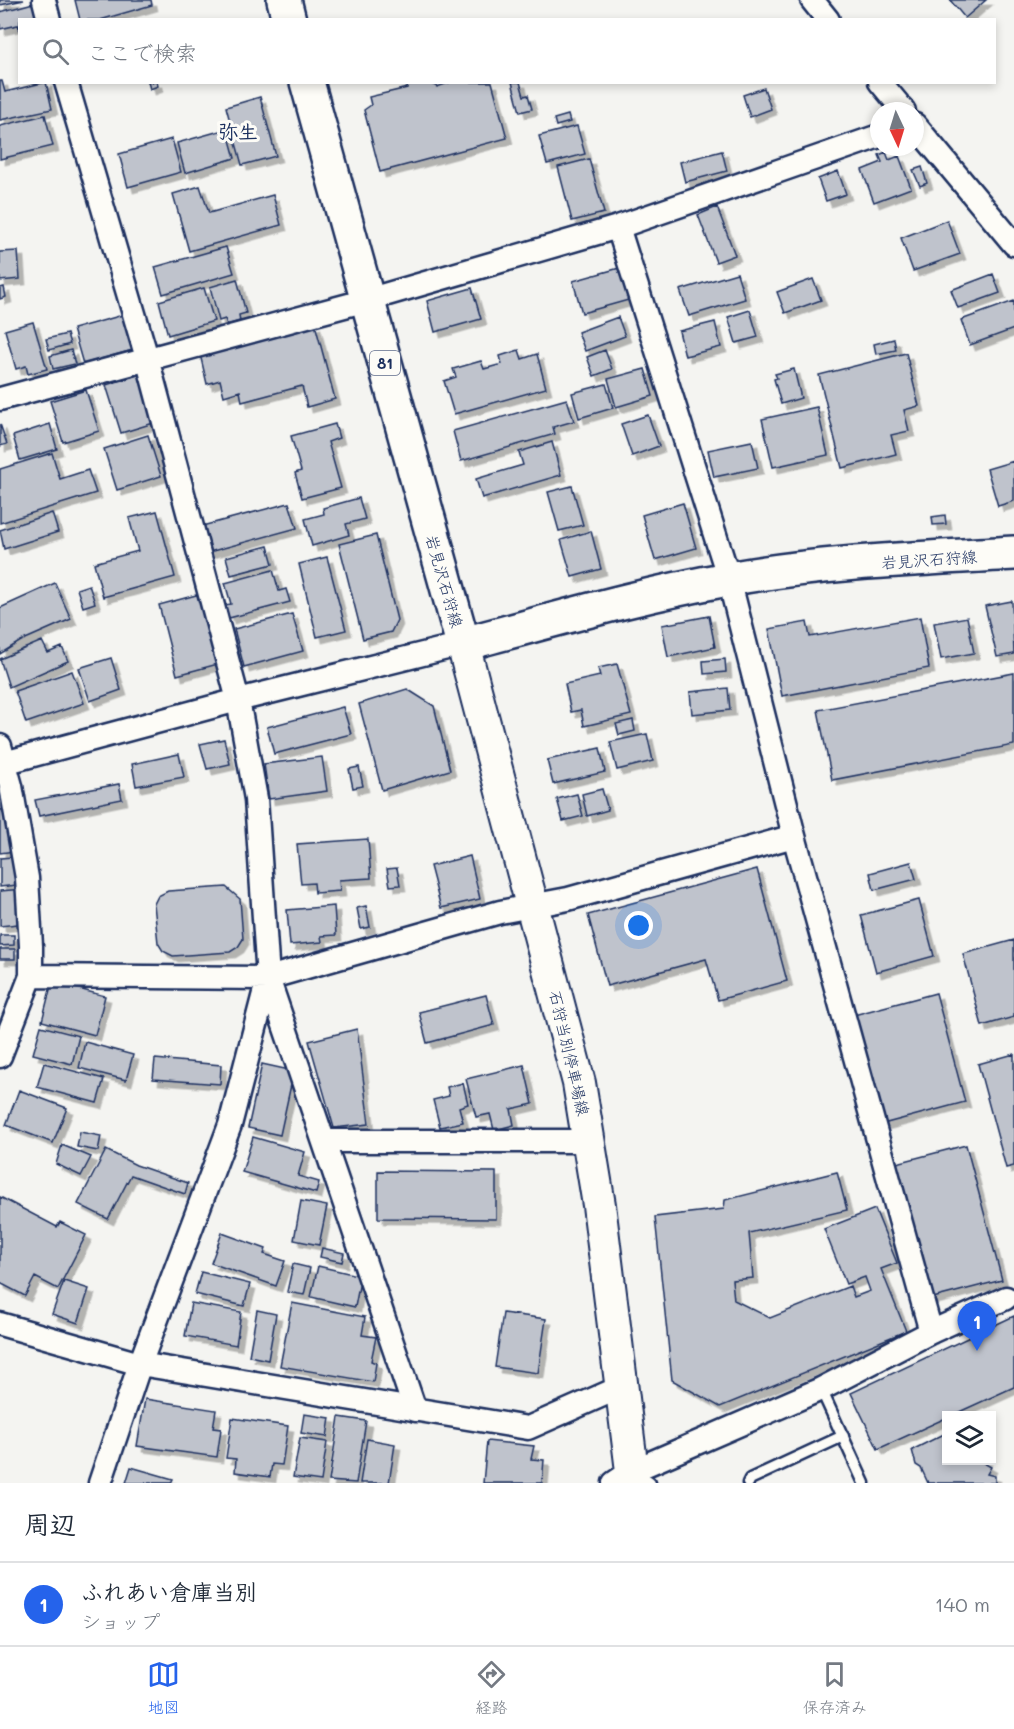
<!DOCTYPE html>
<html lang="ja">
<head>
<meta charset="utf-8">
<style>
  :root { --surface:#fff; --page:#f2f2f3; --text:#1f2937; --muted:#747a83; --line:#e0e1e3; --accent:#2563eb }
  body { margin:0; font-family:Mali,"Klee One",sans-serif; background:var(--page); color:var(--text) }
  .controls { position:absolute; right:18px; bottom:18px; display:grid; overflow:hidden; border-radius:0px; box-shadow:0 3px 9px #0003 }
  .controls button { width:54px; height:54px; display:grid; place-items:center; padding:0; border:0; border-bottom:2px solid var(--line); background:var(--surface); color:var(--text); font:30px sans-serif }
  .compass { position:absolute; left:870px; top:102px; width:54px; height:54px; border-radius:50%; background:var(--surface); box-shadow:0 3px 9px #0003; rotate:176deg }
  .you { position:absolute; left:639px; top:926px; width:21px; height:21px; margin:-15px; border:4px solid #fff; border-radius:50%; background:#1a73e8; box-shadow:0 0 0 9px #1a73e833 }
  .badge { display:grid; place-items:center; width:39px; height:39px; border-radius:50%; background:var(--accent); color:#fff; font-size:20px; font-weight:700 }
  .pin { position:absolute; translate:-50% -50px; filter:drop-shadow(0 2px 3px #0008) }
  .pin::after { content:''; position:absolute; top:32px; width:21px; height:18px; background:inherit; clip-path:polygon(0 0,100% 0,50% 100%) }
  .list { margin:0; padding:0; list-style:none }
  h2 { display:flex; justify-content:space-between; align-items:center; height:78px; margin:0; padding:0 24px; font-size:26px }
  h2 small { font-size:20px; font-weight:400; color:var(--muted) }
  .list li { display:grid; grid-template-columns:39px 1fr auto; gap:18px; align-items:center; box-sizing:border-box; height:84px; padding:0 24px; border-top:2px solid var(--line) }
  .list b { display:block; font-size:22px; white-space:nowrap }
  .list p { margin:0; font-size:20px; white-space:nowrap; color:var(--muted) }
  .list em { font-size:20px; font-style:normal; color:var(--muted) }
  .icon { flex:none; width:33px; height:33px; fill:none; stroke:currentColor; stroke-width:2; stroke-linecap:round; stroke-linejoin:round }
  .map { position:relative; flex:none; width:1014px; height:1483px; overflow:hidden }
  .search { position:absolute; background:var(--surface); box-shadow:0 3px 9px #0003; left:18px; right:18px; top:18px; height:66px; display:flex; align-items:center; gap:15px; box-sizing:border-box; padding:0 21px; border-radius:0px; color:var(--muted); font-size:22px }
  .sheet { height:162px; background:var(--surface) }
  nav { display:flex; justify-content:space-around; align-items:center; box-sizing:border-box; height:84px; border-top:2px solid var(--line); background:var(--surface); font-size:16px; color:var(--muted) }
  nav a { display:grid; justify-items:center; gap:3px }
  nav .on { color:var(--accent) }
  .map>svg:first-child { display:block }
  .building { fill:#bfc3cc; stroke:#1b2f5e; stroke-width:1.5; filter:url(#shadow) }
  .lines { fill:none; stroke-linecap:round; stroke-linejoin:round }
  .lane-casing { stroke:#1b2f5e; stroke-width:15 }
  .street-casing { stroke:#1b2f5e; stroke-width:27 }
  .secondary-casing { stroke:#1b2f5e; stroke-width:36 }
  .primary-casing { stroke:#1b2f5e; stroke-width:38 }
  .lane { stroke:#fdfcf7; stroke-width:10 }
  .street { stroke:#fdfcf7; stroke-width:22 }
  .secondary { stroke:#fdfcf7; stroke-width:32 }
  .primary { stroke:#fdfcf7; stroke-width:33 }
  .labels { text-anchor:middle; dominant-baseline:central; stroke-width:6; stroke-linejoin:round; paint-order:stroke }
  .shield { fill:#fdfcf7; stroke:#5f6c8c; stroke-width:1.5 }
  .shield-label { font-size:15px; font-weight:bold; fill:#1b2f5e }
  .street-label { font-size:16px; fill:#1b2f5e; stroke:#fdfcf7 }
  .quarter-label { font-size:20px; font-weight:bold; fill:#1b2f5e; stroke:#fdfcf7 }
</style>
</head>
<body>
<div class="map">
<svg width="1014" height="1483" viewBox="0 0 1014 1483">
  <defs>
    <filter id="shadow"><feDropShadow dx="5.5" dy="5.5" stdDeviation="0" flood-color="#0004"/></filter>
  </defs>
  <rect width="100%" height="100%" fill="#f4f4f1"/>
  <filter id="ink" filterUnits="userSpaceOnUse"><feTurbulence type="fractalNoise" baseFrequency=".0167" numOctaves="2"/><feDisplacementMap in="SourceGraphic" scale="12" xChannelSelector="R" yChannelSelector="G"/><feConvolveMatrix kernelMatrix="1 2 1 2 8 2 1 2 1" color-interpolation-filters="sRGB"/></filter>
  <g filter="url(#ink)">
    <path class="building" d="M0,0H24L0,5Z
      M75,0H151L152,5L100,20H80Z
      M950,0H986L965,18Z
      M37,2L42,20H20V31L18,25L0,29V12Z
      M0,81H2L5,92L46,82L52,109L0,120Z
      M148,82H157L158,86L150,89Z
      M417,82H428L437,87L451,82H492L507,138L380,172L364,110L371,105L369,97L407,88L408,85Z
      M512,82H520L524,96L528,95L532,109L520,112Z
      M764,88L771,109L750,117L743,95Z
      M260,97L276,156L242,165L226,107Z
      M45,115L53,146L0,159V126Z
      M568,115L570,122L556,126L554,119Z
      M577,126L585,154L547,164L539,136Z
      M227,129L235,158L185,173L177,143Z
      M172,139L181,172L128,187L119,154Z
      M722,151L727,171L685,182L680,162Z
      M886,152L889,160L899,156L911,188L874,202L862,170L882,162L879,155Z
      M589,159L604,213L572,221L558,167Z
      M922,167L927,183L920,186L913,170Z
      M838,171L846,194L826,201L818,179Z
      M200,186L209,213L273,195L281,225L189,251L173,194Z
      M717,207L735,255L716,262L698,215Z
      M947,220L960,254L913,271L901,238Z
      M226,247L234,273L163,294L155,267Z
      M18,251L20,279L0,281V252Z
      M623,267L632,299L582,313L573,281Z
      M737,273L745,299L689,316L680,290Z
      M993,274L1000,293L958,308L951,290Z
      M237,279L246,313L239,315L240,321L227,325L225,319L219,321L210,287Z
      M813,279L821,300L785,313L777,292Z
      M4,287L6,297L0,299V288Z
      M204,288L214,321L168,335L159,301Z
      M472,288L481,319L435,332L427,301Z
      M1014,301V329L970,345L961,320Z
      M750,310L758,337L736,343L728,317Z
      M123,315L133,350L83,364L73,329Z
      M618,317L625,336L585,351L578,332Z
      M33,322L47,369L28,374L26,366L16,369L5,330Z
      M715,322L721,347L685,356L679,331Z
      M315,324L335,399L307,407L302,386L242,402L240,391L224,396L220,380L207,384L200,354Z
      M67,334L70,344L49,350L46,339Z
      M894,339L896,350L876,354L874,344Z
      M71,350L75,364L53,369L50,356Z
      M519,350L522,359L537,354L546,388L454,414L444,381L456,377L453,369L481,361L484,369L502,364L500,356Z
      M605,350L612,369L594,376L587,357Z
      M906,353L919,406L904,410L909,431L891,435L896,454L842,468L819,375Z
      M645,369L653,396L616,407L608,379Z
      M794,369L801,398L781,404L774,379L777,378L775,374Z
      M141,374L157,422L121,433L106,385Z
      M606,384L613,408L579,418L572,393Z
      M86,390L99,431L63,442L50,401Z
      M567,399L574,421L553,427L555,434L461,461L453,431Z
      M817,407L828,455L773,467L762,419Z
      M648,415L659,446L632,456L621,424Z
      M0,424L7,444L0,446Z
      M50,424L57,449L20,460L13,436Z
      M335,424L339,438L328,442L341,488L302,498L295,473L301,471L291,436Z
      M148,435L161,476L117,490L104,449Z
      M752,441L758,468L714,477L708,450Z
      M552,442L561,475L482,498L476,479L523,465L519,452Z
      M52,453L60,479L88,470L96,493L0,523V469Z
      M1014,461V501L998,506L987,469Z
      M572,486L583,525L559,531L548,492Z
      M359,498L365,519L346,524L349,535L312,546L305,519L324,514L323,508Z
      M289,503L297,528L209,552L202,526Z
      M683,503L696,548L655,560L642,515Z
      M157,511L175,577L103,597L94,563L138,551L129,518Z
      M52,513L58,532L4,549L0,530Z
      M945,515L946,524L933,525L932,517Z
      M591,531L601,569L572,577L561,540Z
      M376,535L397,620L391,632L363,639L339,544Z
      M268,546L273,564L231,575L226,557Z
      M327,557L346,630L317,637L299,564Z
      M273,570L279,591L286,589L290,602L229,618L225,605L231,604L225,583Z
      M55,583L71,619L21,641L0,654V608Z
      M89,585L95,603L83,607L77,589Z
      M200,594L218,664L177,675L159,605Z
      M1012,601L1014,654L997,657L985,606Z
      M292,614L303,651L244,667L234,629Z
      M709,616L715,647L668,657L662,625Z
      M920,617L929,668L782,696L769,629L807,622L810,637Z
      M967,617L974,653L941,659L934,623Z
      M42,641L48,653L62,647L68,661L9,687L0,659Z
      M111,658L121,690L90,701L79,668Z
      M725,659L726,672L704,674L703,661Z
      M617,664L631,715L584,726L581,710L571,712L565,684L600,676L598,668Z
      M72,671L84,703L26,723L15,691Z
      M1014,673V745L832,780L818,710Z
      M728,688L730,710L692,714L690,692Z
      M407,689L434,706L450,770L382,790L359,704Z
      M343,707L351,734L274,754L267,727Z
      M633,720L635,731L619,735L616,724Z
      M647,734L653,761L617,770L610,742Z
      M224,739L230,764L207,769L200,744Z
      M600,748L605,772L553,784L547,760Z
      M179,754L184,777L136,786L132,764Z
      M322,757L327,791L269,799L264,764Z
      M359,767L363,786L353,788L349,769Z
      M119,784L122,799L39,816L35,800Z
      M602,789L608,810L587,816L582,794Z
      M577,794L583,816L563,821L557,799Z
      M9,809L15,851L0,853V810Z
      M368,839L371,878L339,880L340,891L315,893L314,883L301,884L297,844Z
      M470,856L480,899L441,908L430,866Z
      M13,857L17,885L0,887V858Z
      M911,862L916,879L874,890L870,873Z
      M397,868L400,885L390,886L387,869Z
      M757,869L787,981L718,1000L706,959L607,986L588,915Z
      M226,887L240,899L243,939L238,947L230,952L173,956L163,951L158,943L154,904L158,896L168,891Z
      M23,889L27,923L0,926V891Z
      M919,900L934,956L876,972L861,915Z
      M334,906L336,935L321,936L322,942L290,945L287,910Z
      M366,906L370,927L361,929L357,908Z
      M0,935H14V945L0,946Z
      M1014,940V1017L982,1026L963,954Z
      M0,949H15V959H0Z
      M52,982L105,996L95,1035L42,1021Z
      M936,993L965,1102L879,1125L850,1016Z
      M486,995L494,1025L427,1043L419,1012Z
      M41,1026L79,1036L72,1064L33,1054Z
      M357,1029L369,1124L334,1128L309,1041Z
      M85,1042L133,1055L126,1080L79,1068Z
      M1014,1054V1166L1006,1168L978,1064Z
      M155,1059L221,1065L220,1084L153,1079Z
      M44,1063L104,1079L97,1103L37,1087Z
      M262,1064L294,1071L280,1135L248,1128Z
      M524,1065L533,1104L511,1109L514,1125L494,1130L490,1114L476,1117L466,1079Z
      M463,1083L468,1104L459,1107L463,1122L440,1127L433,1100L449,1096L447,1087Z
      M19,1090L67,1108L53,1143L6,1125Z
      M80,1132L101,1136L98,1151L77,1147Z
      M253,1137L305,1152L298,1176L319,1182L316,1193L242,1172Z
      M62,1145L91,1157L81,1176L56,1164Z
      M966,1145L1002,1280L929,1299L893,1164Z
      M106,1150L136,1165L188,1183L185,1194L131,1175L108,1219L78,1204Z
      M378,1171L496,1172V1219L378,1218Z
      M837,1172L847,1210L749,1233L753,1278L732,1280L734,1300L770,1318L850,1286L854,1297L870,1291L865,1277L846,1284L824,1229L875,1209L897,1263L881,1269L906,1331L720,1407L672,1380L655,1217L724,1209L725,1200Z
      M0,1197L57,1227L60,1222L86,1235L58,1289L35,1277L25,1296L0,1283Z
      M301,1201L327,1206L319,1245L294,1240Z
      M222,1233L266,1249L264,1254L285,1261L276,1286L211,1263Z
      M322,1248L344,1253L342,1262L320,1257Z
      M293,1264L310,1268L304,1295L287,1292Z
      M318,1266L361,1276L355,1307L311,1297Z
      M201,1272L250,1284L244,1306L195,1294Z
      M64,1281L89,1289L78,1323L52,1314Z
      M191,1303L241,1312L236,1345L185,1336Z
      M292,1303L365,1317L362,1335L376,1337L371,1361L376,1363L373,1382L280,1366Z
      M257,1310L276,1314L268,1360L249,1356Z
      M503,1313L546,1319L538,1373L495,1367Z
      M1014,1316V1387L878,1449L851,1393Z
      M145,1399L216,1410L213,1428L221,1429L217,1457L137,1446Z
      M304,1414L330,1418L327,1437L301,1433Z
      M339,1417L366,1421L356,1483L329,1481Z
      M232,1418L288,1426L282,1465L272,1464L270,1477L235,1472L236,1459L226,1458Z
      M946,1433V1460H985L982,1462L991,1467L987,1474L995,1476V1483H928L921,1468L916,1465L912,1450Z
      M300,1438L327,1442L321,1481L293,1477Z
      M367,1439L395,1444L389,1483H360Z
      M487,1441L534,1446L531,1459L544,1460L542,1483H483Z
      M131,1467L173,1479L171,1483H126Z"/>
    <g class="lines">
      <g class="lane-casing">
        <path id="lane" d="M821,1389L864,1483
          M633,1471L650,1483
          M748,1483L750,1479L843,1436"/>
      </g>
      <g class="street-casing">
        <path id="street" d="M44,0L49,20
          M812,0L828,20
          M66,82L147,358L238,700L256,799L268,978L230,1125L140,1364L100,1483
          M880,82L904,111
          M915,125L1014,244
          M618,227L729,579L794,836L931,1332
          M0,399L367,300L618,227L879,136
          M0,746L11,786L27,878L31,946V976L0,1056
          M0,764L238,700L463,644
          M31,976L268,978L500,912L568,899L794,836
          M268,978L415,1410
          M324,1141H589
          M0,1324L140,1364L528,1428L621,1387
          M614,1483L632,1471L821,1389L931,1332L1006,1298"/>
      </g>
      <g class="secondary-casing">
        <path id="secondary" d="M463,644L579,1083L599,1205L632,1471"/>
      </g>
      <g class="primary-casing">
        <path id="primary" d="M284,0L289,20
          M307,82L463,644C551,621 639,595 728,579C822,562 919,559 1014,553"/>
      </g>
      <use href="#lane" class="lane"/>
      <use href="#street" class="street"/>
      <use href="#secondary" class="secondary"/>
      <use href="#primary" class="primary"/>
    </g>
  </g>
  <g class="labels">
    <rect class="shield" x="370" y="351" width="30" height="24" rx="4.5"/>
    <g class="shield-label">
      <text x="385" y="363">81</text>
    </g>
    <g class="street-label">
      <text transform="translate(929 559) rotate(-4)">岩見沢石狩線</text>
      <text transform="translate(445 581) rotate(74)">岩見沢石狩線</text>
      <text transform="translate(570 1053) rotate(77)">石狩当別停車場線</text>
    </g>
    <g class="quarter-label">
      <text x="238" y="131">弥生</text>
    </g>
  </g>
</svg>
<div class="controls">
<button><svg class="icon" aria-label="layers" viewBox="0 0 24 24"><path d="M12 4l9 5-9 5-9-5zM3 14l9 5 9-5"/></svg></button>
</div>
<svg class="compass" viewBox="-18 -18 36 36"><path d="M0-13l5 13h-10z" fill="#e53935"/><path d="M0 13l5-13h-10z" fill="#747a83"/></svg>
<div class="you"></div>
<div class="pin badge" style="left:977px;top:1351px">1</div>
<div class="search"><svg class="icon" aria-label="search" viewBox="0 0 24 24"><circle cx="10" cy="10" r="6"/><path d="M15 15l6 6"/></svg>ここで検索</div>
</div>
<section class="sheet">
<h2>周辺<small></small></h2>
<ul class="list">
<li><span class="badge">1</span><div><b>ふれあい倉庫当別</b><p>ショップ</p></div><em>140 m</em></li>
</ul>
</section>
<nav>
<a class="on"><svg class="icon" aria-label="map" viewBox="0 0 24 24"><path d="M3 6l6-2 6 2 6-2v14l-6 2-6-2-6 2zM9 4v14M15 6v14"/></svg>地図</a>
<a><svg class="icon" aria-label="directions" viewBox="0 0 24 24"><path d="M12 3l9 9-9 9-9-9zM9 14v-3h6M13 9l2 2-2 2"/></svg>経路</a>
<a><svg class="icon" aria-label="saved" viewBox="0 0 24 24"><path d="M7 4h10v16l-5-4-5 4z"/></svg>保存済み</a>
</nav>
</body>
</html>
